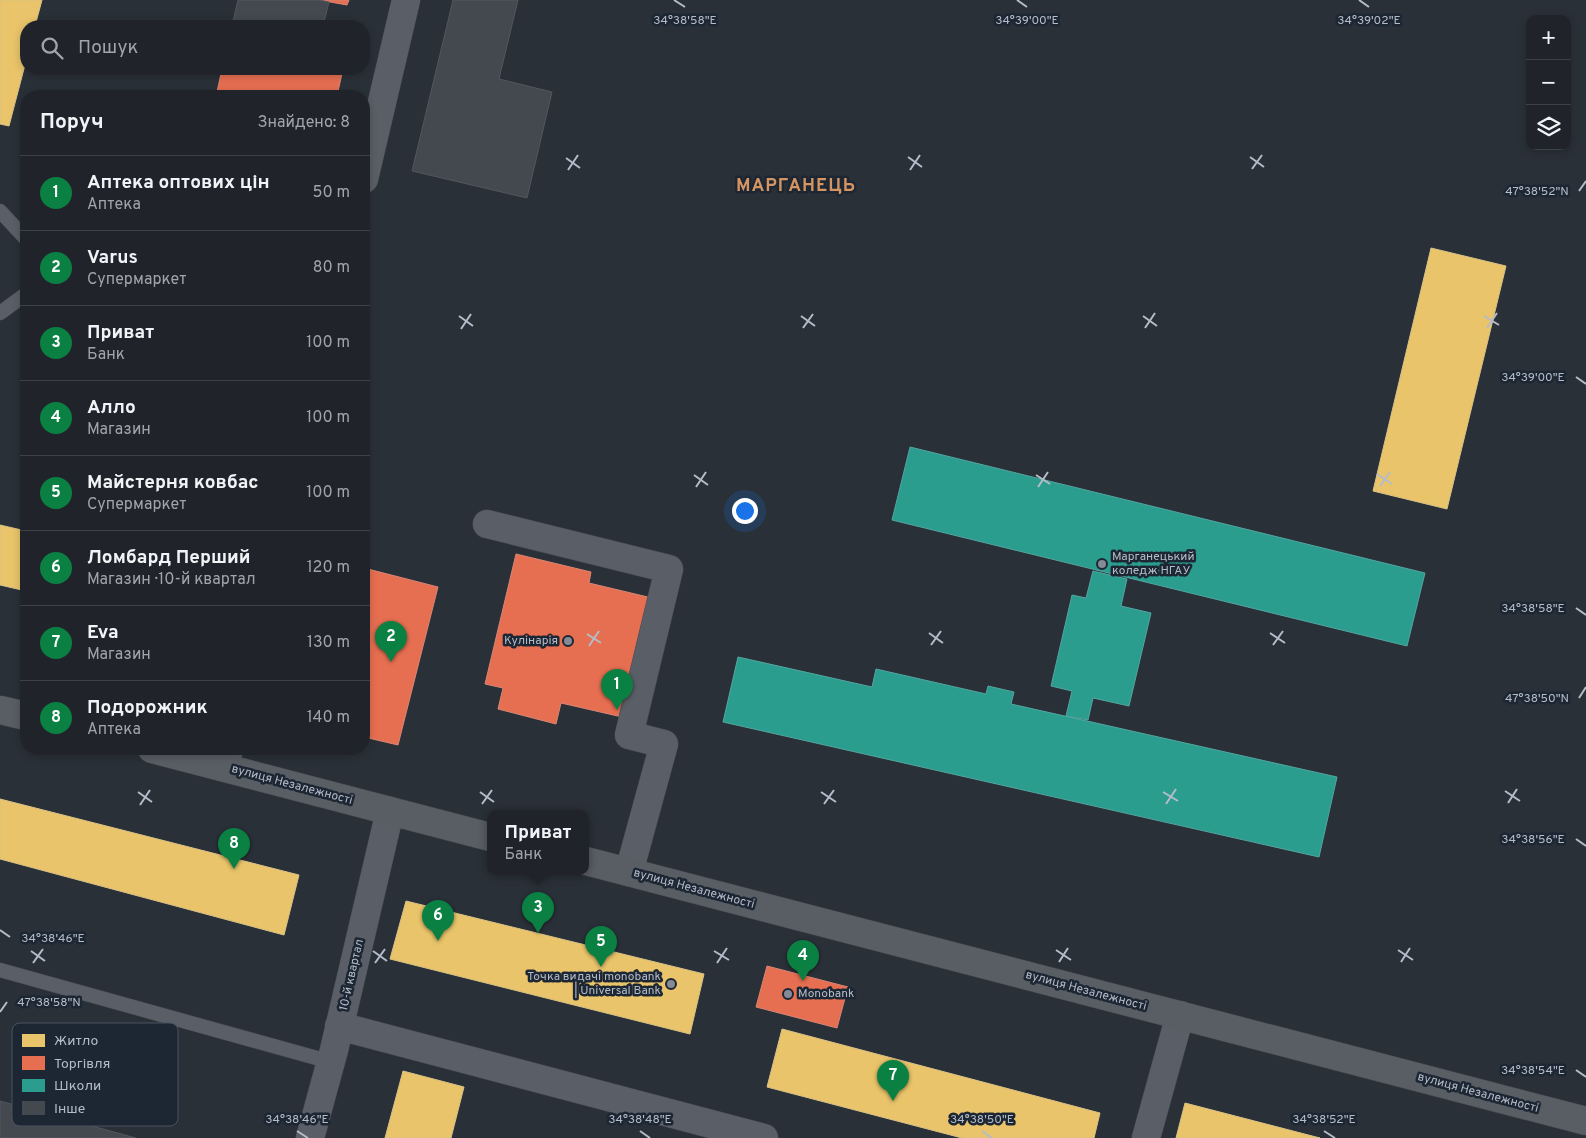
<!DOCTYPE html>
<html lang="uk">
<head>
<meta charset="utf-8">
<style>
  :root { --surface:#20242a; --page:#2d3036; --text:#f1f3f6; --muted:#a2a4a8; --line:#3d4147; --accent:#0b8043 }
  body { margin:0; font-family:Overpass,sans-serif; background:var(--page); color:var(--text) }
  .controls { position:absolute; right:15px; top:15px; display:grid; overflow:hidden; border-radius:10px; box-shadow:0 2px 8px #0003 }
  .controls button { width:45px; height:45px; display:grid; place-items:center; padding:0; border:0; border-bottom:1px solid var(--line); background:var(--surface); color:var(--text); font:25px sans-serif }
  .you { position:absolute; left:744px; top:510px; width:18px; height:18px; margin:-12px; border:4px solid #fff; border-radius:50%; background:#1a73e8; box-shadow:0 0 0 8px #1a73e833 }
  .badge { display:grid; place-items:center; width:32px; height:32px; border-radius:50%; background:var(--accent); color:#fff; font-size:16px; font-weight:700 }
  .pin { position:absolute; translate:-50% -41px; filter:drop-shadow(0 1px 2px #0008) }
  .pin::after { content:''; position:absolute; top:26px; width:18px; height:15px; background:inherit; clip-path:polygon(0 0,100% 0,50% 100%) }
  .popup { position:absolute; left:487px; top:810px; width:102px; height:65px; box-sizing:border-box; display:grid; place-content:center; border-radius:10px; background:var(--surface); filter:drop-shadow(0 1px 4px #0005); font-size:16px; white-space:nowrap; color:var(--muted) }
  .popup b { font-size:19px; color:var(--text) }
  .popup::after { content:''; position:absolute; left:50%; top:100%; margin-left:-10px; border:10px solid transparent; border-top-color:var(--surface) }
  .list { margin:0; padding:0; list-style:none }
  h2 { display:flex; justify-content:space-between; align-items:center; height:65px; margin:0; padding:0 20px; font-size:21px }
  h2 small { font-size:16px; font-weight:400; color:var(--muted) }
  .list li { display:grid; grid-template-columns:32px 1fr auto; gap:15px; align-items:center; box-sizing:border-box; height:75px; padding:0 20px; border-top:1px solid var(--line) }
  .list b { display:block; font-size:19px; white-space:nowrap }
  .list p { margin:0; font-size:16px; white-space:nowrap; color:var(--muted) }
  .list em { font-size:16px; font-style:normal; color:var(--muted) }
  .icon { flex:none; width:28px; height:28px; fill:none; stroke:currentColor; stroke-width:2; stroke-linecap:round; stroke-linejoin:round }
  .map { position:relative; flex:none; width:1586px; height:1138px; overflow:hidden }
  .search { position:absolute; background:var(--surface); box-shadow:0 2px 8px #0003; left:20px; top:20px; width:350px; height:55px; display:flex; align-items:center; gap:12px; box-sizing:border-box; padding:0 18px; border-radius:20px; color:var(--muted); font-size:19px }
  .panel { position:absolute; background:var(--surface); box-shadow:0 2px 8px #0003; left:20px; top:90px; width:350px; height:665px; border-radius:20px }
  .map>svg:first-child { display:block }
  .homes { fill:#e9c46a; stroke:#d9c286 }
  .shops { fill:#e76f51; stroke:#d88675 }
  .schools { fill:#2a9d8f; stroke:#53a6a0 }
  .building { fill:#444950; stroke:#52575f }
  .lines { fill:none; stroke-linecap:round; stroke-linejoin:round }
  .service-casing { stroke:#484c53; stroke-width:15 }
  .minor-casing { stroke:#484c53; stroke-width:29 }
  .secondary-casing { stroke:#484c53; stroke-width:29 }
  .service { stroke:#5a5e66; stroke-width:14 }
  .minor { stroke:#5a5e66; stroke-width:28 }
  .secondary { stroke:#595d64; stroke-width:28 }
  .ticks { fill:none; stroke:#b4bcc9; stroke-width:2 }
  .poi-dot { fill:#848b96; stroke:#1d2633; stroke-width:2 }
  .labels { text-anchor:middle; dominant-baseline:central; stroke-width:5; stroke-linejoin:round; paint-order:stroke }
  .poi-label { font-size:12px; fill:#b4bcc9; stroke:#1d2633; text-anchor:start }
  .street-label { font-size:12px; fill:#b4bcc9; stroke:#1d2633 }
  .district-label { font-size:18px; font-weight:bold; letter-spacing:1px; fill:#d59563; stroke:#1d2633 }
  .key { fill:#1d2633; stroke:#4a5360; stroke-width:1 }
  .key-label { font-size:14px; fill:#b4bcc9 }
  .ticks-label { font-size:12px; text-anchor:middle; fill:#b4bcc9; stroke:#1d2633; stroke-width:5; stroke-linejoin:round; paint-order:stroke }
</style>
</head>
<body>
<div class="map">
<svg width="1586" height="1138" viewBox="0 0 1586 1138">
  <rect width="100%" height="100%" fill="#2a3038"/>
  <path class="homes" d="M0,0H42L35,26H26V61L9,126L0,124Z
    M1431,248L1506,266L1447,509L1373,491Z
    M0,525L26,531V591L0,585Z
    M0,799L299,875L284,935L0,859Z
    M406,901L704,974L690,1034L390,959Z
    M782,1029L1100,1113L1094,1138H962L767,1087Z
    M403,1071L464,1087L451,1138H385Z
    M1185,1103L1320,1138H1176Z"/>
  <path class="shops" d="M319,0H349L347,5Z
    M222,69H343L337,96H230V94L217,92Z
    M516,554L591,572L589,583L652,598L622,717L561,703L556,724L498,709L503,688L485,684Z
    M364,568L438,587L398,745L364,737Z
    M767,966L848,987L837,1028L756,1007Z"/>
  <path class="schools" d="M910,447L1425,573L1407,646L892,520Z
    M1093,571L1127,579L1121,606L1151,613L1129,706L1093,698L1088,720L1066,716L1072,691L1051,686L1072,595L1086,598Z
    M738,657L872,687L876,669L986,694L988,686L1014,692L1011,704L1337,777L1319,857L723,722Z"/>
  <path class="building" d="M238,0H319L329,2L323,26H232Z
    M453,0H518L499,79L552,92L527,198L412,171Z
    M0,1101L136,1138H0Z"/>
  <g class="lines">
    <g class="service-casing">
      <path id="service" d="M0,211L26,239
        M0,313L26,294
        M0,970L331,1062"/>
    </g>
    <g class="minor-casing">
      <path id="minor" d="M364,179L406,0
        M487,524L669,569L629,735L664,744L629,872
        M225,767L229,749
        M339,1026L764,1138
        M310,1138L334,1050L390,811
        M1146,1138L1180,1015"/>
    </g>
    <g class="secondary-casing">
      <path id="secondary" d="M0,710L26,716
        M152,749L490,837
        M586,861L1586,1121"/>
    </g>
    <use href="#service" class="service"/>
    <use href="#minor" class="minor"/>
    <use href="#secondary" class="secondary"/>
  </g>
  <path class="ticks" d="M674,0L685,7M1017,0L1027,7M1359,0L1369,7M908,157L922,167M1250,157L1264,167M566,158L580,168M1252,169L1262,155M568,170L578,155M910,170L920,155M1579,191L1586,181M459,316L473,326M801,316L815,326M1143,316L1157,326M1484,316L1499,325M803,328L813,314M1145,328L1155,313M1487,328L1497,313M461,329L471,314M1576,377L1586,384M1377,474L1392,484M694,475L708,485M1036,475L1050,484M1380,486L1390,472M696,487L706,472M1038,487L1048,472M1576,608L1586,615M929,633L943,643M1270,633L1285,643M587,634L601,643M931,645L941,631M1273,645L1283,631M589,646L599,631M1579,698L1586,687M1505,791L1520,801M138,792L152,802M480,792L494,802M821,792L836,802M1163,792L1178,801M1508,803L1517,789M482,804L492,790M824,804L834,790M1166,804L1176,789M140,805L150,790M1576,839L1586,846M0,930L10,937M1056,950L1071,960M1398,950L1413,960M31,951L45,961M373,951L387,961M714,951L729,960M1059,962L1068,948M1401,962L1410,948M33,963L43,949M375,963L385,949M717,963L727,948M0,1012L7,1002M1576,1070L1586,1077M297,1131L308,1138M640,1131L650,1138M982,1131L992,1138M1324,1131L1335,1138"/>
  <g class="poi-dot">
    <circle cx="1102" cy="564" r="5"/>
    <circle cx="568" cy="641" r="5"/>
    <circle cx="671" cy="984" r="5"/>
    <circle cx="788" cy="994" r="5"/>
  </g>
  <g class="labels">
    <g class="poi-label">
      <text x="1112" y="557">Марганецький<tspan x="1112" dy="14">коледж НГАУ</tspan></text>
      <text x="558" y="641" text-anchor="end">Кулінарія</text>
      <text x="661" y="977" text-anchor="end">Точка видачі monobank<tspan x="661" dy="14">| Universal Bank</tspan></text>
      <text x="798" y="994">Monobank</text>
    </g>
    <g class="street-label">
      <text transform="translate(292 785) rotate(15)">вулиця Незалежності</text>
      <text transform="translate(694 889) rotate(15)">вулиця Незалежності</text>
      <text transform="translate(352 975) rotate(-77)">10-й квартал</text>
      <text transform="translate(1086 991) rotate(15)">вулиця Незалежності</text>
      <text transform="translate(1478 1093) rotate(15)">вулиця Незалежності</text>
    </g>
    <g class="district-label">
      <text x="796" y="186">МАРГАНЕЦЬ</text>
    </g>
  </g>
  <rect x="12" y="1023" width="166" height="103" rx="8" class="key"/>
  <rect x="22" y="1034" width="23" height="13" fill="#e9c46a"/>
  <rect x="22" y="1056" width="23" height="14" fill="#e76f51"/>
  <rect x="22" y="1079" width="23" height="13" fill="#2a9d8f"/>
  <rect x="22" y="1101" width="23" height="14" fill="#444950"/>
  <g class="key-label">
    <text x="54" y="1045">Житло</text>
    <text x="54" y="1068">Торгівля</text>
    <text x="54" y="1090">Школи</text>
    <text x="54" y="1113">Інше</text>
  </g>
  <g class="ticks-label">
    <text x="685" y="24">34°38'58"E</text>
    <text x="1027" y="24">34°39'00"E</text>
    <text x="1369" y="24">34°39'02"E</text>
    <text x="1537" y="195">47°38'52"N</text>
    <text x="1533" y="381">34°39'00"E</text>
    <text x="1533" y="612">34°38'58"E</text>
    <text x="1537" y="702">47°38'50"N</text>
    <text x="1533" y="843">34°38'56"E</text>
    <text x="53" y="942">34°38'46"E</text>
    <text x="49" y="1006">47°38'58"N</text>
    <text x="1533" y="1074">34°38'54"E</text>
    <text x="297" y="1123">34°38'46"E</text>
    <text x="640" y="1123">34°38'48"E</text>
    <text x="982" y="1123">34°38'50"E</text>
    <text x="1324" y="1123">34°38'52"E</text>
  </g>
</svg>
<div class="controls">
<button>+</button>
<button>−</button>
<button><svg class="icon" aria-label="layers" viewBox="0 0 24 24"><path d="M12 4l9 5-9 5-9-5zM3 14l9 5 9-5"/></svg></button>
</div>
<div class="you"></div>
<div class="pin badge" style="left:617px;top:710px">1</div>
<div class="pin badge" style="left:391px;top:662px">2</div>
<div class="pin badge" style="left:538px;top:933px">3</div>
<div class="popup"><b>Приват</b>Банк</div>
<div class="pin badge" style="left:803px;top:981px">4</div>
<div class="pin badge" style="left:601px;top:967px">5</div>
<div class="pin badge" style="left:438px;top:941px">6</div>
<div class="pin badge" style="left:893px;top:1101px">7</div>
<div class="pin badge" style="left:234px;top:869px">8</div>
<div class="search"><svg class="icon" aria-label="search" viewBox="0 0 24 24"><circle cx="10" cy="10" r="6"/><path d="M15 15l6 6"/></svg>Пошук</div>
<section class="panel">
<h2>Поруч<small>Знайдено: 8</small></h2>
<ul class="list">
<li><span class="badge">1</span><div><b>Аптека оптових цін</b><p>Аптека</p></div><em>50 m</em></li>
<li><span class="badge">2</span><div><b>Varus</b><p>Супермаркет</p></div><em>80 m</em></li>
<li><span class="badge">3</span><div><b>Приват</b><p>Банк</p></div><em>100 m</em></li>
<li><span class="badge">4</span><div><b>Алло</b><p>Магазин</p></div><em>100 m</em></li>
<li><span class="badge">5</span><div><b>Майстерня ковбас</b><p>Супермаркет</p></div><em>100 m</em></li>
<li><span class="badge">6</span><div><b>Ломбард Перший</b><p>Магазин · 10-й квартал</p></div><em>120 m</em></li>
<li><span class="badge">7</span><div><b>Eva</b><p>Магазин</p></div><em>130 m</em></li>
<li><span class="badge">8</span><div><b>Подорожник</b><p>Аптека</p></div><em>140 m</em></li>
</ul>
</section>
</div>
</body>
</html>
